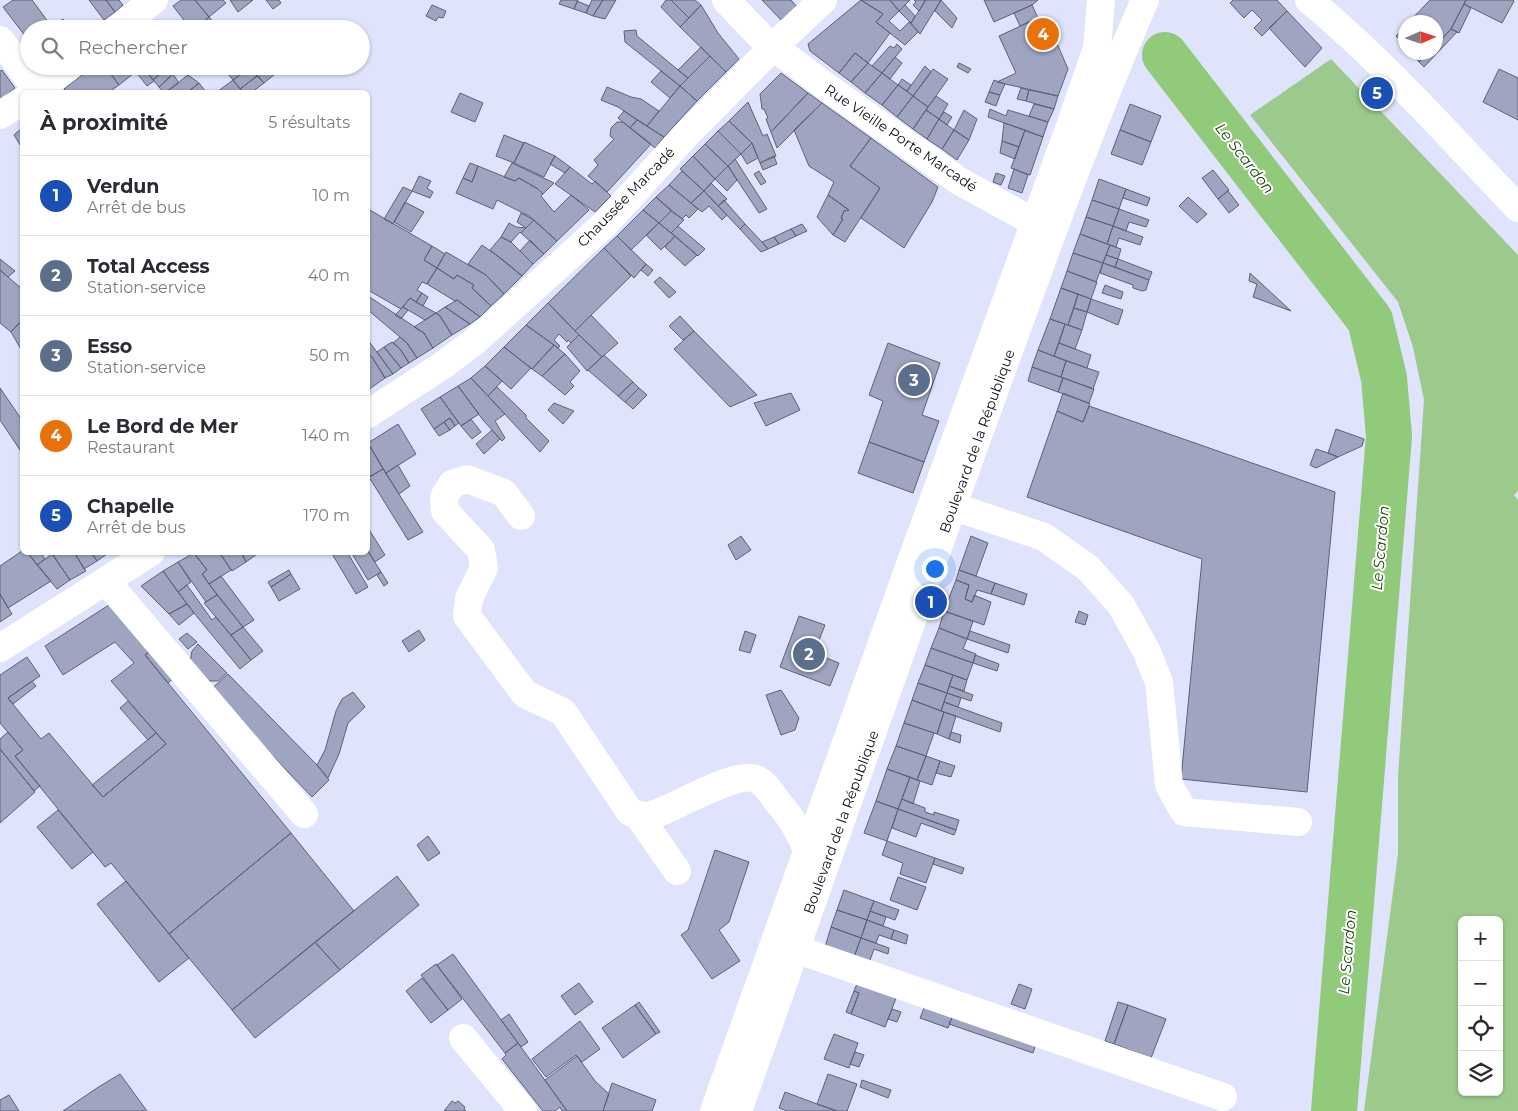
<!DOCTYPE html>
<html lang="fr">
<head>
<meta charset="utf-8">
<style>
  :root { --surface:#fff; --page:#f7f7f7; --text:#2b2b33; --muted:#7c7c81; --line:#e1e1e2; --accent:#7c3aed }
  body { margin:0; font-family:Montserrat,sans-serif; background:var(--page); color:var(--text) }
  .controls { position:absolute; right:15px; bottom:15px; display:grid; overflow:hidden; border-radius:8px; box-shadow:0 1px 4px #0004 }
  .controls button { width:45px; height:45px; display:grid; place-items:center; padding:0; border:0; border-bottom:1px solid var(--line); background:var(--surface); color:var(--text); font:25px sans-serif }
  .compass { position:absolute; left:1398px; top:15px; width:45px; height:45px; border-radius:50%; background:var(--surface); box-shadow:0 1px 4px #0004; rotate:87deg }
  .you { position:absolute; left:934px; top:568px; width:18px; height:18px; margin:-12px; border:4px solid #fff; border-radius:50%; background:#1a73e8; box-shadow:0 0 0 8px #1a73e833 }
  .badge { display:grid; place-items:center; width:32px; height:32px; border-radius:50%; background:var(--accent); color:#fff; font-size:16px; font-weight:700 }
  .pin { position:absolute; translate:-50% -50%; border:2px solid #fff; box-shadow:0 1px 5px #0006 }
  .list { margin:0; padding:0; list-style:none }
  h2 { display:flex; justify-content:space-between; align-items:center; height:65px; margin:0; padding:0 20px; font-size:21px }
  h2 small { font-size:16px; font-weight:400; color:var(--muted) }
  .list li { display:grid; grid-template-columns:32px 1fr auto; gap:15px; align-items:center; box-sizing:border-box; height:80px; padding:0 20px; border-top:1px solid var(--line) }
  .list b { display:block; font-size:19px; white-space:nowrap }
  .list p { margin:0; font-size:16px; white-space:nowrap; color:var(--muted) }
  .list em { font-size:16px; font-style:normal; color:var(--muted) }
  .icon { flex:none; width:28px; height:28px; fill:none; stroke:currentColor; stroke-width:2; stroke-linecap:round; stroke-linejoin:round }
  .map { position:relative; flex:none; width:1518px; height:1111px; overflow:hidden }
  .search { position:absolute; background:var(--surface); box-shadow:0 1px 4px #0004; left:20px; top:20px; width:350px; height:55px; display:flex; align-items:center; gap:12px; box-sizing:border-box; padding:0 18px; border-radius:28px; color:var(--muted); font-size:19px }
  .panel { position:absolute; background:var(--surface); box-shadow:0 1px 4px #0004; left:20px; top:90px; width:350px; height:465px; border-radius:8px }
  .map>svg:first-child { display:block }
  .green { fill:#9dc98c; fill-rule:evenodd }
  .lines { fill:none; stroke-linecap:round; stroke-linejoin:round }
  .river { stroke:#90ca7a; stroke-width:46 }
  .building { fill:#9fa4c1; stroke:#5c607a }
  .minor { stroke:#fff; stroke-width:28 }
  .major { stroke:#fff; stroke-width:28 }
  .labels { text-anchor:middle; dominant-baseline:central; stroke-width:4; stroke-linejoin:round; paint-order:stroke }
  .street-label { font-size:14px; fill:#0d0e18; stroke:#fff }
  .water-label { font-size:15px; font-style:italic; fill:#1a3f06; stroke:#fff }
</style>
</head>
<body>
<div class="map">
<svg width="1518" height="1111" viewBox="0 0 1518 1111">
  <rect width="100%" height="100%" fill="#dfe4fc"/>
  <path class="green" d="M1331,59L1518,255V491L1514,495L1518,500V1111H1364L1398,854V776L1424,400L1413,347L1398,302L1250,115ZM1462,920H1499V1092H1462Z"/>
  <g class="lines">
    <path class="river" d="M1165,55L1370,320L1384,378L1389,436L1334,1111"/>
  </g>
  <path class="building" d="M13,0H32L52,27L50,29H29V41L3,7Z
    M89,0H106L115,12L104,20Z
    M106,0H119L123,5L115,12Z
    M181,0H195L209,17L195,29H191L173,6Z
    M195,0H223L226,3L209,17Z
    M230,0H253L238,12Z
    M266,0H279L281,3L273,9Z
    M561,0H578L574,9L559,4Z
    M592,0H603L593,16L586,13Z
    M603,0H616L605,19L593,16Z
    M666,0H671L689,18L680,27L661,7Z
    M671,0H695L701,5L689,18Z
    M762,0H791L800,10L784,23Z
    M861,0L883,14L876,22L890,33L868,63L855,53L839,73L810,51L808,44Z
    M861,0H890L899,11L889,21L900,31L909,22L918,32L905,45L876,22L883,14Z
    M890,0H910L899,11Z
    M914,0H924L925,1L919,11L913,5L916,2Z
    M926,0H941L920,34L911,23Z
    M941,0L957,18L952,28L935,11Z
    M984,0H1038L1032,5L994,22Z
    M1233,0H1277L1287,11L1262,36L1254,28L1262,20L1252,10L1244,18L1230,3Z
    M1430,0H1466L1451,29L1436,45V22H1409Z
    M1466,0H1513L1514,1L1502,23L1464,4Z
    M577,1L589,6L586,13L574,9Z
    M1464,4L1471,8L1459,33L1451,29Z
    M432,5L446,11L443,18L438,17L436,21L426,16Z
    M701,5L718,33L739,59L726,72L680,27Z
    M905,5L915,16L911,23L899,11Z
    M1032,5L1038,18L1020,26L1014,13Z
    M1287,11L1322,48L1305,67L1269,28Z
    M209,17L216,25L212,29H195Z
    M1038,18H1046L1068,69L1058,96L997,82L1016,73L999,36Z
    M63,19L71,29H50L52,27Z
    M1406,26V47L1396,36Z
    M1451,29L1457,32L1424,67L1419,62L1428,52H1436V45Z
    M636,30L637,36L688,78L680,86L625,42L624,31Z
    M897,44L902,49L882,73L872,66L890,46L894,48Z
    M701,47L710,56L688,78L678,70Z
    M1411,52H1428L1419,62Z
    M855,53L868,63L851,82L839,73Z
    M710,56L726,72L697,101L680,86Z
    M895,57L902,63L890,79L882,73Z
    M868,63L882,73L865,93L851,82Z
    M959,63L971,69L968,73L957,67Z
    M94,66H105L119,85L109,92H67L64,89Z
    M105,66H143L119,85Z
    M143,66L154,81L147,86L136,72Z
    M154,66H167L168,67L153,80L147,72Z
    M235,66H250V67L233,80L227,73Z
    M250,66H277L280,70L264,83Z
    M925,66L931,72L913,96L907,91Z
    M168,67L173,74L159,87L153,80Z
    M250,67L257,76L240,89L233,80Z
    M933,69L948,79L928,107L913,96Z
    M1499,69L1518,78V120L1483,102Z
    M2,70L15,88L0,100V71Z
    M661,71L680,86L670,98L651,82Z
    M781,73L808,93L771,132L766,119L768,118L764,109H762L760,94Z
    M882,73L898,85L882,105L865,93Z
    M173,74L179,83L166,92H163L159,87Z
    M188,75L199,83L188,92H166Z
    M257,76L264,83L252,92H243L240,89Z
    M902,79L911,85L907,91L898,85Z
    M233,80L243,92H217Z
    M994,80L1005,84L1000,95L989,92Z
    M199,83L206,92H188Z
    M898,85L913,96L897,117L882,105Z
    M680,86L697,101L664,137L647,126Z
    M607,87L631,97L641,99L659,111L647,126L618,107L601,100Z
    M1021,88L1029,90L1026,101L1017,99Z
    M1029,90L1058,96L1054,109L1026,101Z
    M989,92L1000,95L996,106L985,102Z
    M460,93L483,103L475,122L451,112Z
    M808,93L822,103L777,148L771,132Z
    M913,96L928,107L913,129L897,117Z
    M936,96L948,104L939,119L926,110Z
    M748,102L763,136L767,134L776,156L760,163L752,143L729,121Z
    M822,103L871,138L850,166L880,188L845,242L833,235L843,219L841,218L844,211L849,210L828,195L834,182L809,166L794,130Z
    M1034,104L1054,109L1048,122L1029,116Z
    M1130,104L1161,116L1151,142L1120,130Z
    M990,109L1006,116L1008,110L1048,122L1043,137L988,117Z
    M926,110L939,119L927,139L913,129Z
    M964,110L977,119L969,140L954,130Z
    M624,111L637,120L630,128L618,118Z
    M944,112L952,117L947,125L939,119Z
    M939,119L954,130L942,149L927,139Z
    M637,120L664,137L655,148L630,128Z
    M729,121L752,143L741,154L718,131Z
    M617,122H623L651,144L607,192L588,176L598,165L594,160L614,139L610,136L611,128Z
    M1004,123L1025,130L1019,147L1002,141Z
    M22,128V148L14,135Z
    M954,130L969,140L957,160L942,149Z
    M1025,130L1043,137L1030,175L1011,168Z
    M1120,130L1151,142L1142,165L1111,154Z
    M718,131L741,154L728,166L705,144Z
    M504,135L524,143L514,163L496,156Z
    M871,138L938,187L932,202L904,248L861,218L880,188L850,166Z
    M1002,141L1019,147L1015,159L1000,153Z
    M524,142L555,156L544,177L514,163Z
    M752,143L758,158L747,164L741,154Z
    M705,144L728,166L715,179L693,156Z
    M555,156L570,167L565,173L550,164Z
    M693,156L715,179L704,191L680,169Z
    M774,156L777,164L763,170L760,163Z
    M735,159L767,209L759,213L728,166Z
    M470,163L478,166L472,182L463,178Z
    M512,163L554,183L543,194L538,189L519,178L515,181L504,177Z
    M478,166L515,181L519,178L538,189L543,194L541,196L554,212L571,195L589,210L557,241L529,216L497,200L493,209L456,193L463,178L472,182Z
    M728,166L737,180L727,191L715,179Z
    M570,167L592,184L595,181L611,196L595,212L555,184Z
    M1014,169L1028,175L1022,193L1008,188Z
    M1213,170L1229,190L1218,199L1202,178Z
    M682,171L704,191L691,203L669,185Z
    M759,171L766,182L761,185L754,174Z
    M996,173L1005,176L1001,185L993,182Z
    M419,176L431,181L427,188L433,192L430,198L412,191Z
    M1099,179L1126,189L1119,209L1092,200Z
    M711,183L727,199L718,206L704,191Z
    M669,185L698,209L689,218L686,215L682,219L656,197Z
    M403,187L412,191L393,224L384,219Z
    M1126,189L1150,198L1147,206L1123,198Z
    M704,191L727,215L722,220L709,206L702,212L691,203Z
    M1228,191L1239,205L1229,213L1218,199Z
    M828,195L849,210L844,211L841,218L843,219L833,235L817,217Z
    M656,197L671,211L659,223L643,210Z
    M1188,197L1207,214L1197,223L1179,206Z
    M724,200L745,224L740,229L718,206Z
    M1092,200L1119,209L1113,226L1086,217Z
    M405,202L424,212L411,232L394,222Z
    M368,209L432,246L424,260L437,268L427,284L422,282L417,290L422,293L416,302L410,298L401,309L368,290Z
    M1119,209L1149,220L1146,227L1129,222L1126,231L1113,226Z
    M643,210L659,223L631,250L617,236Z
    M671,211L684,220L671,233L659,223Z
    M521,213L534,220L526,228L517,222Z
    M1086,217L1113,226L1107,244L1080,234Z
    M534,220L557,241L544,254L521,233Z
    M509,223L516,227L526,228L521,233L520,232L511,242L501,237Z
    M659,223L675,236L661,250L646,235Z
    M745,224L762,242L768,249L761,252L740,229Z
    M802,224L807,231L796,236L791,229Z
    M678,226L705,249L698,256L671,233Z
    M1113,226L1143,237L1140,245L1119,238L1116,247L1107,244Z
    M791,229L796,236L779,244L774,237Z
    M1080,234L1110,245L1103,263L1073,253Z
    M617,236L646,264L634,278L604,248Z
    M675,236L697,255L685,266L665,247Z
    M501,237L511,242L533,264L522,276L490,250Z
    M774,237L779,244L768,249L762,242Z
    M530,240L544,254L533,264L520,251Z
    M482,245L502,259L522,276L504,294L486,275L468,264Z
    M1110,245L1121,249L1118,259L1106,255Z
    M432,246L445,254L437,268L424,260Z
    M604,248L631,276L575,331L548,303Z
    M446,252L486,275L504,294L491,306L472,288L474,285L457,275L454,279L437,268Z
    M1073,253L1103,263L1096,282L1067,271Z
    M1106,255L1118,259L1115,267L1103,263Z
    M0,259L15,271L8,277L0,270Z
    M1118,259L1152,272L1149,280L1115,267Z
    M1103,263L1149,280L1146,290L1142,291L1133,288V285L1100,273Z
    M646,264L653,270L648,276L641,270Z
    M437,268L454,279L457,275L474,285L472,288L491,306L480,317L457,300L455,301L427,284Z
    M0,270L22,289V320L11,332L0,323Z
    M1067,271L1097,282L1091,299L1061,288Z
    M1250,273L1291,311L1253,297L1257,284L1249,281Z
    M660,277L676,292L669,298L654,282Z
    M1105,285L1123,292L1121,299L1102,293Z
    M1061,288L1078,294L1068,325L1050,319Z
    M422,293L428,297L423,306L416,302Z
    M1078,294L1091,299L1087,312L1074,308Z
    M368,296L424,333L433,348L417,358L407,343L368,310Z
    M410,298L416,302L436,313L425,320L403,307Z
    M1091,299L1123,310L1118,325L1087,312Z
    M457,300L480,317L470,324L445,307Z
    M548,303L579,335L571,343L568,340L567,342L559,334L554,340L560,346L558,348L526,325Z
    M403,307L408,310L401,319L395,315Z
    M445,307L470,324L452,335L440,316L436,313Z
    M1074,308L1087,312L1082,330L1068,325Z
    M436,313L440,316L452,335L433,348L424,333L414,327Z
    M591,315L618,343L602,357L575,331Z
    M680,316L694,331L683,340L669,326Z
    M1050,319L1065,324L1054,356L1038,350Z
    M22,320V351L11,332Z
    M1065,324L1082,330L1075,349L1059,343Z
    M526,325L554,345L532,369L504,347Z
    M694,331L757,395L730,407L674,349Z
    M579,335L602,357L587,371L567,347Z
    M400,337L407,343L417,358L409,363L400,349L393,343Z
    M368,340L393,374L385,378L372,357L368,353Z
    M392,342L400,349L409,363L401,368L384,347Z
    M888,343L940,363L922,415L939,421L924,462L869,442L883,401L869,395Z
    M1059,343L1091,355L1087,368L1054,356Z
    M554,345L565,354L542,376L532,369Z
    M384,347L401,368L393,374L377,352Z
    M504,347L531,368L511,389L485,366Z
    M1038,350L1066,361L1061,377L1032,367Z
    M368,353L372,357L385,378L368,390Z
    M565,354L580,371L570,382L574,386L565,395L542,376Z
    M604,355L633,382L618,396L588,370Z
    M1066,361L1099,372L1093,389L1061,377Z
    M485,366L502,381L488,396L471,378Z
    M1032,367L1063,378L1058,392L1028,381Z
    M471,378L505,414L495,421L505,438L502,441L483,420L458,386Z
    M1063,378L1094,389L1089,403L1058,392Z
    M633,382L639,388L625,402L618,396Z
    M458,386L479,414L461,426L440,397Z
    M497,387L526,415V418L549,441L540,452L488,396Z
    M0,388L22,420V453L0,420Z
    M639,388L647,395L633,409L625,402Z
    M791,393L800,410L766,426L754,403Z
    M1063,393L1090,404L1083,422L1057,411Z
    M440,397L459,423L455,426L450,418L434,429L421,409Z
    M554,403L574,411L563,424L548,410Z
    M1089,406L1335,492L1307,792L1181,779L1202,559L1027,497L1057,411L1083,422Z
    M450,418L455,426L450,430L444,422Z
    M471,419L481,432L472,439L461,426Z
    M444,422L450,430L439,436L434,429Z
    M398,424L416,454L386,473L368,443Z
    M1336,429L1364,439L1362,446L1338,457L1328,453Z
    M492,430L500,439L484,454L476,444Z
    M869,442L924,462L913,493L858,473Z
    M368,443L383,469L368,478Z
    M1316,449L1328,453L1338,457L1316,468L1310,465Z
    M398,465L410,486L399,494L386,473Z
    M383,469L423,532L408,540L369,477Z
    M368,528L385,555L375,562L368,551Z
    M741,536L751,550L736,560L728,545Z
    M971,536L988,543L976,576L959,570Z
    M22,551V552H27L51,581L8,608L0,594V566Z
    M368,551L381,572L368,580L351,552H368Z
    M27,552H40L45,559L37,565Z
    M51,552H74L86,571L70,580Z
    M74,552H91L97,561L84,569Z
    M91,552H110L97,561Z
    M219,552H241L246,562L232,571Z
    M219,552L231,570L209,584L202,574L207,570L194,553Z
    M241,552H260L246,562Z
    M331,552H347L368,587L356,594Z
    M194,553L207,570L202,574L217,595L206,602L178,562Z
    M52,554L70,580L57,589L37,565Z
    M178,562L191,582L178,592L163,571Z
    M289,570L291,574L271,587L268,582Z
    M959,570L995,583L991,594L977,590L972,602L965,599L969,585L956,580Z
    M163,571L187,604L169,614L141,586Z
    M381,572L388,583L384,586L377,575Z
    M291,574L300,589L279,601L271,587Z
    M221,576L254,620L243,627L209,584Z
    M956,580L969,585L965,599L972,602L974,595L991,602L984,625L944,611Z
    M995,583L1027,594L1024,605L991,594Z
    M187,585L212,620L216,617L251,660L240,669L194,613L178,592Z
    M0,594L12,614L0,622Z
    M217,595L243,627L231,635L204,603Z
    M112,603L154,648L145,655L291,833L169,934L111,863L105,867L15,756L23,750L0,723V675L27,657L40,676L8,698L41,739L49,733L103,797L166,744L111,681L134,663L115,642L63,675L45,646Z
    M187,604L194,613L179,625L169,614Z
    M944,611L973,621L967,639L939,628Z
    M1079,611L1088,615L1085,625L1075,622Z
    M799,616L825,625L814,653L839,663L830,686L780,667Z
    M243,627L263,651L251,660L231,635Z
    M939,628L967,639L963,649L976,654L973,663L931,648Z
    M419,630L425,640L409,652L402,641Z
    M745,631L756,635L750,653L739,650Z
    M970,631L1010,645L1008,653L967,639Z
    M187,633L197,642L188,649L179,639Z
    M198,644L227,673L218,681H207L190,662L192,651Z
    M154,648L176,676L168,683L145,655Z
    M931,648L973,663L967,680L925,665Z
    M975,655L999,664L997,671L973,663Z
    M925,665L953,675L947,693L918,683Z
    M228,674L317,765L329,780L312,797L210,690Z
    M953,675L967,680L964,691L949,686Z
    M32,681L36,686L13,704L8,698Z
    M918,683L947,693L941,711L912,700Z
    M949,686L973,695L971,701L947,693Z
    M781,690L799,718L795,730L781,735L766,695Z
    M353,692L365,707L348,723L339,754L328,778L317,765L325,750L336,711L342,699Z
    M947,693L961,698L958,707L944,702Z
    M912,700L944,712L937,734L904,723Z
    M128,701L156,733L148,740L120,708Z
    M944,702L1002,723L1000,732L941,711Z
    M944,712L956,716L949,739L937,734Z
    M904,723L934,733L926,756L896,746Z
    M8,732L23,750L15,756L40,786L34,791L0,749V739Z
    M951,732L961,735L960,743L949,739Z
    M156,733L166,744L103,797L92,785Z
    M896,746L926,756L917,780L887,769Z
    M0,749L35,792L0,823Z
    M926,756L940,761L932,785L917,780Z
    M940,761L955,766L951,777L936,773Z
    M887,769L910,777L898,809L876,801Z
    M910,777L920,781L913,804L902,799Z
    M902,799L925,808V812L934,815V812L959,820L956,830L898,809Z
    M876,801L898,809L887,841L864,833Z
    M898,809L956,830L954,835L921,823L916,837L892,828Z
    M58,810L93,852L72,869L37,827Z
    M291,833L354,911L232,1010L169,934Z
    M428,836L440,853L428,861L417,845Z
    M887,841L935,858L926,883L900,874L903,863L882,855Z
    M715,850L749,862L729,922L719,930L740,961L712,979L681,935L688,930Z
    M935,858L964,868L962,874L933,864Z
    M397,876L419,905L340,970L315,942Z
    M898,877L926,887L917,910L890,900Z
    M126,881L189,958L159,982L97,904Z
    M844,890L874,901L867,920L837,910Z
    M874,901L899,910L895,920L870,911Z
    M837,910L867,920L861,938L831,927Z
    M870,911L886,917L883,926L867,920Z
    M867,920L894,930L891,939L879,935L876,943L861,938Z
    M831,927L861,938L854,957L825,947Z
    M894,930L908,935L906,944L891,939Z
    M861,938L889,948L888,954L874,949L869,963L854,957Z
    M315,942L340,970L255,1038L232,1010Z
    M453,954L518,1043L505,1053L437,965Z
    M436,964L462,999L448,1010L421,975Z
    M422,978L448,1010L431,1023L406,991Z
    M859,979L898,993L885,1027L851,1014L859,993L854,991Z
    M579,983L593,1002L575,1015L561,996Z
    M1019,984L1032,989L1025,1009L1011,1004Z
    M854,991L859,993L851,1014L846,1012Z
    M639,1002L660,1032L656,1034L635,1005Z
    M1118,1002L1128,1005L1114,1044L1105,1041Z
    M926,1003L954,1013L948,1028L920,1018Z
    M635,1005L656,1034L623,1058L602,1028Z
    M1128,1005L1166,1019L1151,1058L1114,1044Z
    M892,1009L901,1012L897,1022L888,1019Z
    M954,1013L1036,1043L1033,1053L949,1024Z
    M509,1014L528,1042L521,1047L501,1020Z
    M580,1021L600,1049L582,1062L576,1055L546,1077L532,1059Z
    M834,1034L858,1043L849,1068L824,1059Z
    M518,1043L521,1047L567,1111H562L560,1107L555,1111H543L502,1059L506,1055L505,1053Z
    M855,1052L864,1055L859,1067L850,1064Z
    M577,1056L595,1081L609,1094L603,1111H567L545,1080Z
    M120,1074L147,1111H63L97,1088Z
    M828,1074L857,1084L847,1111H837L817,1104Z
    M862,1080L891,1090L888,1098L860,1087Z
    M612,1083L656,1100L652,1111H603Z
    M785,1092L817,1104L837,1111H787L779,1108Z
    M9,1095L19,1111H0V1100Z
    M452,1101L455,1103L458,1101L465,1107L464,1109L466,1111H444Z"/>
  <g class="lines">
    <path class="minor" d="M726,0L763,39L824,85L959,181L1034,222
      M1309,0C1385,63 1450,137 1518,208
      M117,29L154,0
      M0,40L39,92
      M36,92L70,66
      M0,115L22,101
      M368,414L443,365L475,341L606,223L684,137L773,47L823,0
      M934,500L1044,537L1088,568L1121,605L1147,652L1159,682L1169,785L1184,812L1298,822
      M521,516L504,493L467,479L452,484L444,497L445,511L481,550L484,568L469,598L467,616L525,694L563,712L630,812C636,814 645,817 652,815C674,809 736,770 756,779C765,783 771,793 777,801C794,820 806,844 814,868
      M106,581L304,814
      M0,648L151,552
      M638,815L677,871
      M775,942L1223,1097
      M463,1038L523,1111"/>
    <path class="major" d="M714,1111L916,548L1070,126L1097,48L1101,0
      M738,1111C820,881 900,651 983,422C1035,280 1085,138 1145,0"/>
  </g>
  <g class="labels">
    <g class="street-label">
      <text transform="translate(901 138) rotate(34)">Rue Vieille Porte Marcadé</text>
      <text transform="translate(626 197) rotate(-46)">Chaussée Marcadé</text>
      <text transform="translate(977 441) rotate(-70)">Boulevard de la République</text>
      <text transform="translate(841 822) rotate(-70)">Boulevard de la République</text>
    </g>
    <g class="water-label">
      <text transform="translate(1245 158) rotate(52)">Le Scardon</text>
      <text transform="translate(1380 548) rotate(-85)">Le Scardon</text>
      <text transform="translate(1347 952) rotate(-85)">Le Scardon</text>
    </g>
  </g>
</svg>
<div class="controls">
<button>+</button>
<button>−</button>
<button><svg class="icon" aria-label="locate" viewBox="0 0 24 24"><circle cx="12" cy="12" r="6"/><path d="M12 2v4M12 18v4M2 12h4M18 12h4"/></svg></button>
<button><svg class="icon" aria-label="layers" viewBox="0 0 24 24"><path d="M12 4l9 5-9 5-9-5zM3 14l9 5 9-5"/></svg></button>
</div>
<svg class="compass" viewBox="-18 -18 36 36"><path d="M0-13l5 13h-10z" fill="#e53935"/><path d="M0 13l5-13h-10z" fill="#7c7c81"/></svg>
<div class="you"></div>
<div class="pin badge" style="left:931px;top:602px;background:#1a4fb4">1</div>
<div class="pin badge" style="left:809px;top:654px;background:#5c6f8a">2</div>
<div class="pin badge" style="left:914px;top:380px;background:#5c6f8a">3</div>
<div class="pin badge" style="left:1043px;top:34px;background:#e8710a">4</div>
<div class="pin badge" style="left:1377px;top:93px;background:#1a4fb4">5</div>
<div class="search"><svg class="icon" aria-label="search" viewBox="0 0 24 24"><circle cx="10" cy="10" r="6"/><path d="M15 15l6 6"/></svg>Rechercher</div>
<section class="panel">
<h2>À proximité<small>5 résultats</small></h2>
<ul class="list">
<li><span class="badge" style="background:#1a4fb4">1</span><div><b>Verdun</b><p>Arrêt de bus</p></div><em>10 m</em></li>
<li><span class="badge" style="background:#5c6f8a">2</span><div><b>Total Access</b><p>Station-service</p></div><em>40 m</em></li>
<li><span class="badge" style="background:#5c6f8a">3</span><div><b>Esso</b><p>Station-service</p></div><em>50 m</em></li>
<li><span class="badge" style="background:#e8710a">4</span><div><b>Le Bord de Mer</b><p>Restaurant</p></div><em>140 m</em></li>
<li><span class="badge" style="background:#1a4fb4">5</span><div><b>Chapelle</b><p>Arrêt de bus</p></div><em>170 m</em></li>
</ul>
</section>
</div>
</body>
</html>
